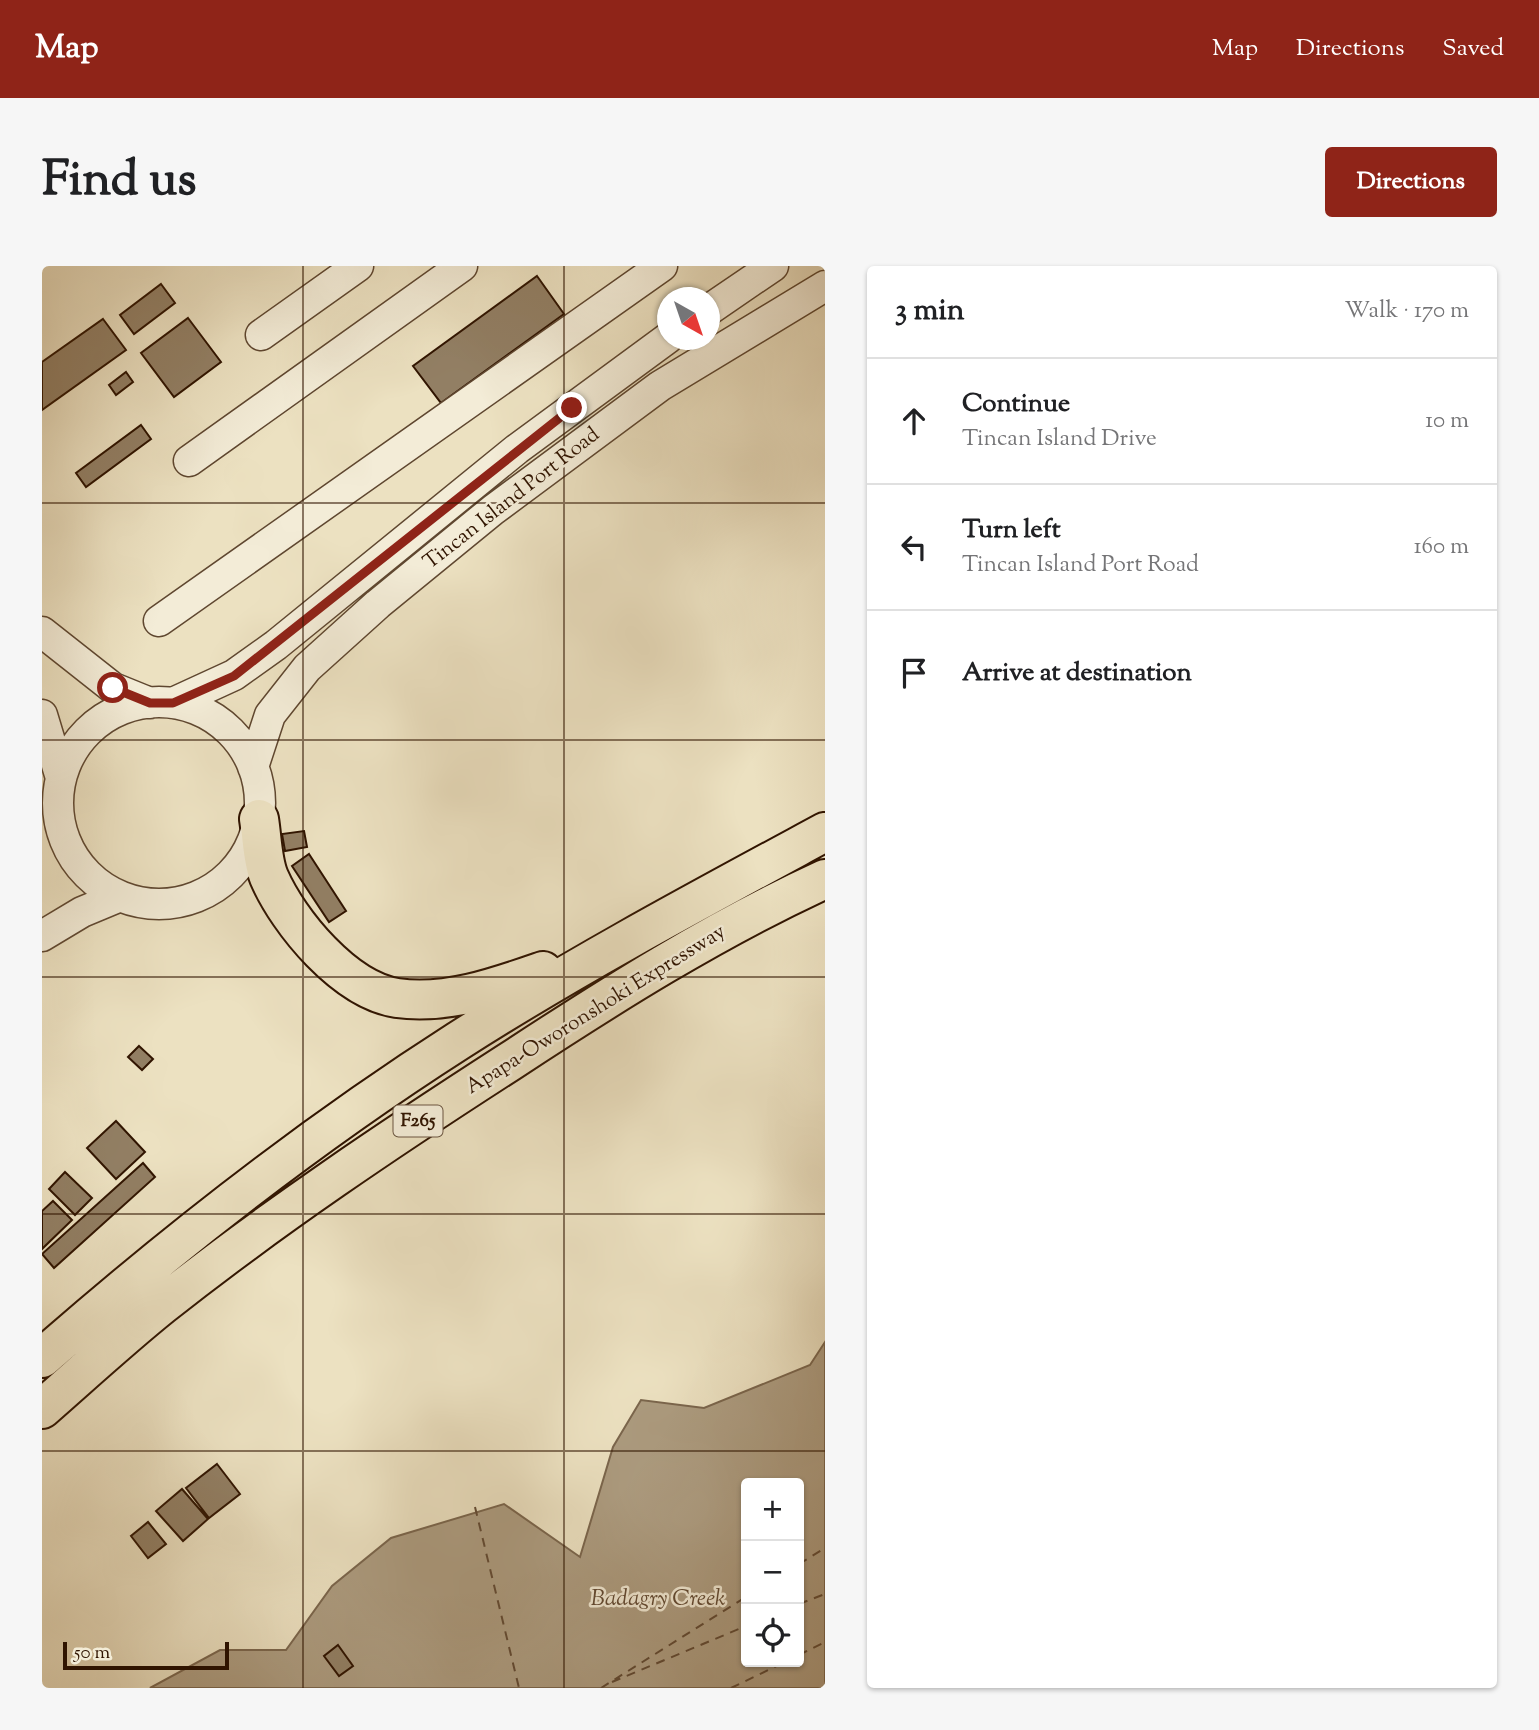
<!DOCTYPE html>
<html lang="en">
<head>
<meta charset="utf-8">
<style>
  :root { --surface:#fff; --page:#f6f6f6; --text:#202124; --muted:#757577; --line:#e0e0e0; --accent:#8f2418 }
  body { margin:0; font-family:"Sorts Mill Goudy",serif; background:var(--page); color:var(--text) }
  .controls { position:absolute; right:21px; bottom:21px; display:grid; overflow:hidden; border-radius:7px; box-shadow:0 2px 5px #0004 }
  .controls button { width:63px; height:63px; display:grid; place-items:center; padding:0; border:0; border-bottom:2px solid var(--line); background:var(--surface); color:var(--text); font:35px sans-serif }
  .compass { position:absolute; left:615px; top:21px; width:63px; height:63px; border-radius:50%; background:var(--surface); box-shadow:0 2px 5px #0004; rotate:140deg }
  .scale { position:absolute; left:21px; bottom:18px; width:166px; box-sizing:border-box; padding-left:7px; border:4px solid #301400; border-top:0; font-size:19px; line-height:24px; white-space:nowrap; color:#301400; -webkit-text-stroke:5px #f3ecd7; paint-order:stroke }
  .stop { position:absolute; width:21px; height:21px; margin:-16px; border:5px solid #8f2418; border-radius:50%; background:#fff }
  .stop.end { background:#8f2418; border-color:#fff; box-shadow:0 2px 7px #0008 }
  .list { margin:0; padding:0; list-style:none }
  h2 { display:flex; justify-content:space-between; align-items:center; height:91px; margin:0; padding:0 28px; font-size:30px }
  h2 small { font-size:23px; font-weight:400; color:var(--muted) }
  .list li { display:grid; grid-template-columns:46px 1fr auto; gap:21px; align-items:center; box-sizing:border-box; height:126px; padding:0 28px; border-top:2px solid var(--line) }
  .list b { display:block; font-size:26px; white-space:nowrap }
  .list p { margin:0; font-size:23px; white-space:nowrap; color:var(--muted) }
  .list em { font-size:23px; font-style:normal; color:var(--muted) }
  .icon { flex:none; width:38px; height:38px; fill:none; stroke:currentColor; stroke-width:2; stroke-linecap:round; stroke-linejoin:round }
  .map { position:relative; flex:none; width:783px; height:1422px; overflow:hidden; border-radius:7px }
  header { display:flex; align-items:center; gap:42px; box-sizing:border-box; height:98px; padding:0 35px; background:var(--accent); color:#fff }
  header strong { font-size:33px }
  nav { display:flex; gap:38px; margin-inline-start:auto; font-size:24px }
  .intro { display:flex; align-items:center; justify-content:space-between; box-sizing:border-box; height:168px; padding:0 42px }
  h1 { margin:0; font-size:49px }
  .button { padding:18px 32px; border-radius:7px; background:var(--accent); color:#fff; font-size:24px; font-weight:700 }
  main { display:flex; gap:42px; padding:0 42px }
  aside { flex:1; background:var(--surface); border-radius:7px; box-shadow:0 2px 5px #0004 }
  .map>svg:first-child { display:block }
  .water { fill:#ac9b7f; stroke:#7a654c; stroke-width:2; fill-rule:evenodd }
  .lines { fill:none; stroke-linecap:round; stroke-linejoin:round }
  .ferry { stroke:#624a33; stroke-width:2; stroke-dasharray:9 7; stroke-linecap:butt }
  .building { fill:#927f64; stroke:#301400; stroke-width:2 }
  .minor-casing { stroke:#5f4730; stroke-width:33 }
  .highway-casing { stroke:#301400; stroke-width:42 }
  .minor { stroke:#f3ecd7; stroke-width:30 }
  .highway { stroke:#ece1c1; stroke-width:38 }
  .route { stroke:#8f2418; stroke-width:9 }
  .grid { fill:none; stroke:#301400; stroke-width:2; stroke-opacity:0.55 }
  .labels { text-anchor:middle; dominant-baseline:central; stroke-width:5; stroke-linejoin:round; paint-order:stroke }
  .shield { fill:#f3ecd7; stroke:#6a5540; stroke-width:2 }
  .shield-label { font-size:19px; font-weight:bold; fill:#301400 }
  .street-label { font-size:21px; fill:#301400; stroke:#f3ecd7 }
  .water-label { font-size:23px; font-style:italic; fill:#624a33; stroke:#f3ecd7 }
</style>
</head>
<body>
<header>
<strong>Map</strong>
<nav><a>Map</a><a>Directions</a><a>Saved</a></nav>
</header>
<div class="intro"><h1>Find us</h1><a class="button">Directions</a></div>
<main>
<div class="map">
<svg width="783" height="1422" viewBox="0 0 783 1422">
  <rect width="100%" height="100%" fill="#ece1c1"/>
  <filter id="stains"><feTurbulence type="fractalNoise" baseFrequency=".00286" numOctaves="4"/><feColorMatrix values="0 0 0 0 .2 0 0 0 0 .09 0 0 0 0 .02 0 0 0 .5 -.17"/></filter>
  <radialGradient id="worn" r=".72"><stop offset=".6" stop-color="#630" stop-opacity="0"/><stop offset="1" stop-color="#630" stop-opacity=".3"/></radialGradient>
  <path class="water" d="M783,1076V1422H108L178,1384H244L290,1320L349,1272L462,1238L538,1291L571,1181L599,1134L662,1142L768,1099ZM704,1217H757V1396H704Z"/>
  <g class="lines">
    <path class="ferry" d="M433,1241L477,1422
      M757,1298L783,1282
      M757,1338L783,1328
      M757,1389L783,1376
      M570,1416L704,1360
      M559,1422L704,1331
      M689,1422L743,1396"/>
  </g>
  <path class="building" d="M495,10L522,48L399,137L371,100Z
    M119,18L133,37L92,68L78,49Z
    M146,52L179,96L132,131L99,87Z
    M61,53L84,84L0,144V96Z
    M84,106L91,116L74,129L67,119Z
    M99,159L109,173L44,221L34,207Z
    M262,565L265,581L243,585L240,568Z
    M267,588L304,645L287,656L250,600Z
    M97,780L111,793L100,804L86,791Z
    M74,855L103,886L74,913L45,882Z
    M101,897L113,911L12,1002L0,988Z
    M23,906L50,932L33,949L7,923Z
    M11,935L30,954L0,983V945Z
    M175,1198L198,1228L167,1252L144,1222Z
    M140,1223L166,1253L141,1275L114,1245Z
    M106,1256L124,1278L106,1292L89,1270Z
    M296,1379L311,1400L297,1410L282,1390Z"/>
  <g class="lines">
    <g class="minor-casing">
      <path id="minor" d="M668,43L731,0
        M219,69L316,0
        M147,195L420,0
        M117,355L620,0
        M0,366L71,422L108,437
        M16 537a101 101 0 1 1 202 0a101 101 0 1 1-202 0Z
        M131,437L192,409L234,379L475,183L626,72
        M0,449L19,512
        M211,501L228,449L265,402L336,338L451,244L618,120L783,20
        M0,670L40,646L76,631"/>
    </g>
    <g class="highway-casing">
      <path id="highway" d="M217,553C220,571 220,594 227,611C247,657 303,724 355,732C405,739 455,721 501,705
        M0,1092C131,977 269,869 416,775C535,699 659,633 783,566
        M0,1143C40,1108 79,1072 120,1039C231,951 349,872 467,796C569,729 672,664 783,613"/>
    </g>
    <use href="#minor" class="minor"/>
    <use href="#highway" class="highway"/>
  </g>
  <g class="lines">
    <path class="route" d="M71,422L108,437H131L192,410L530,142"/>
  </g>
  <path class="grid" d="M261,0V1422M522,0V1422M0,237H783M0,474H783M0,711H783M0,948H783M0,1185H783"/>
  <g class="labels">
    <rect class="shield" x="351.5" y="839.5" width="49" height="31" rx="5"/>
    <g class="shield-label">
      <text x="376" y="855">F265</text>
    </g>
    <g class="street-label">
      <text transform="translate(470 233) rotate(-38)">Tincan Island Port Road</text>
      <text transform="translate(554 744) rotate(-32)">Apapa-Oworonshoki Expressway</text>
    </g>
    <g class="water-label">
      <text x="616" y="1333">Badagry Creek</text>
    </g>
  </g>
  <rect width="100%" height="100%" filter="url(#stains)"/>
  <rect width="100%" height="100%" fill="url(#worn)"/>
</svg>
<div class="controls">
<button>+</button>
<button>−</button>
<button><svg class="icon" aria-label="locate" viewBox="0 0 24 24"><circle cx="12" cy="12" r="6"/><path d="M12 2v4M12 18v4M2 12h4M18 12h4"/></svg></button>
</div>
<svg class="compass" viewBox="-18 -18 36 36"><path d="M0-13l5 13h-10z" fill="#e53935"/><path d="M0 13l5-13h-10z" fill="#757577"/></svg>
<div class="scale">50 m</div>
<div class="stop" style="left:71px;top:422px"></div>
<div class="stop end" style="left:530px;top:142px"></div>
</div>
<aside>
<h2>3 min<small>Walk · 170 m</small></h2>
<ul class="list">
<li><svg class="icon" aria-label="ahead" viewBox="0 0 24 24"><path d="M12 20V5M6 11l6-6 6 6"/></svg><div><b>Continue</b><p>Tincan Island Drive</p></div><em>10 m</em></li>
<li><svg class="icon" aria-label="left" viewBox="0 0 24 24"><path d="M17 20v-9H6M10 6l-5 5 5 5"/></svg><div><b>Turn left</b><p>Tincan Island Port Road</p></div><em>160 m</em></li>
<li><svg class="icon" aria-label="arrive" viewBox="0 0 24 24"><path d="M6 21V4h12l-3 4 3 4H6"/></svg><div><b>Arrive at destination</b></div></li>
</ul>
</aside>
</main>
</body>
</html>
